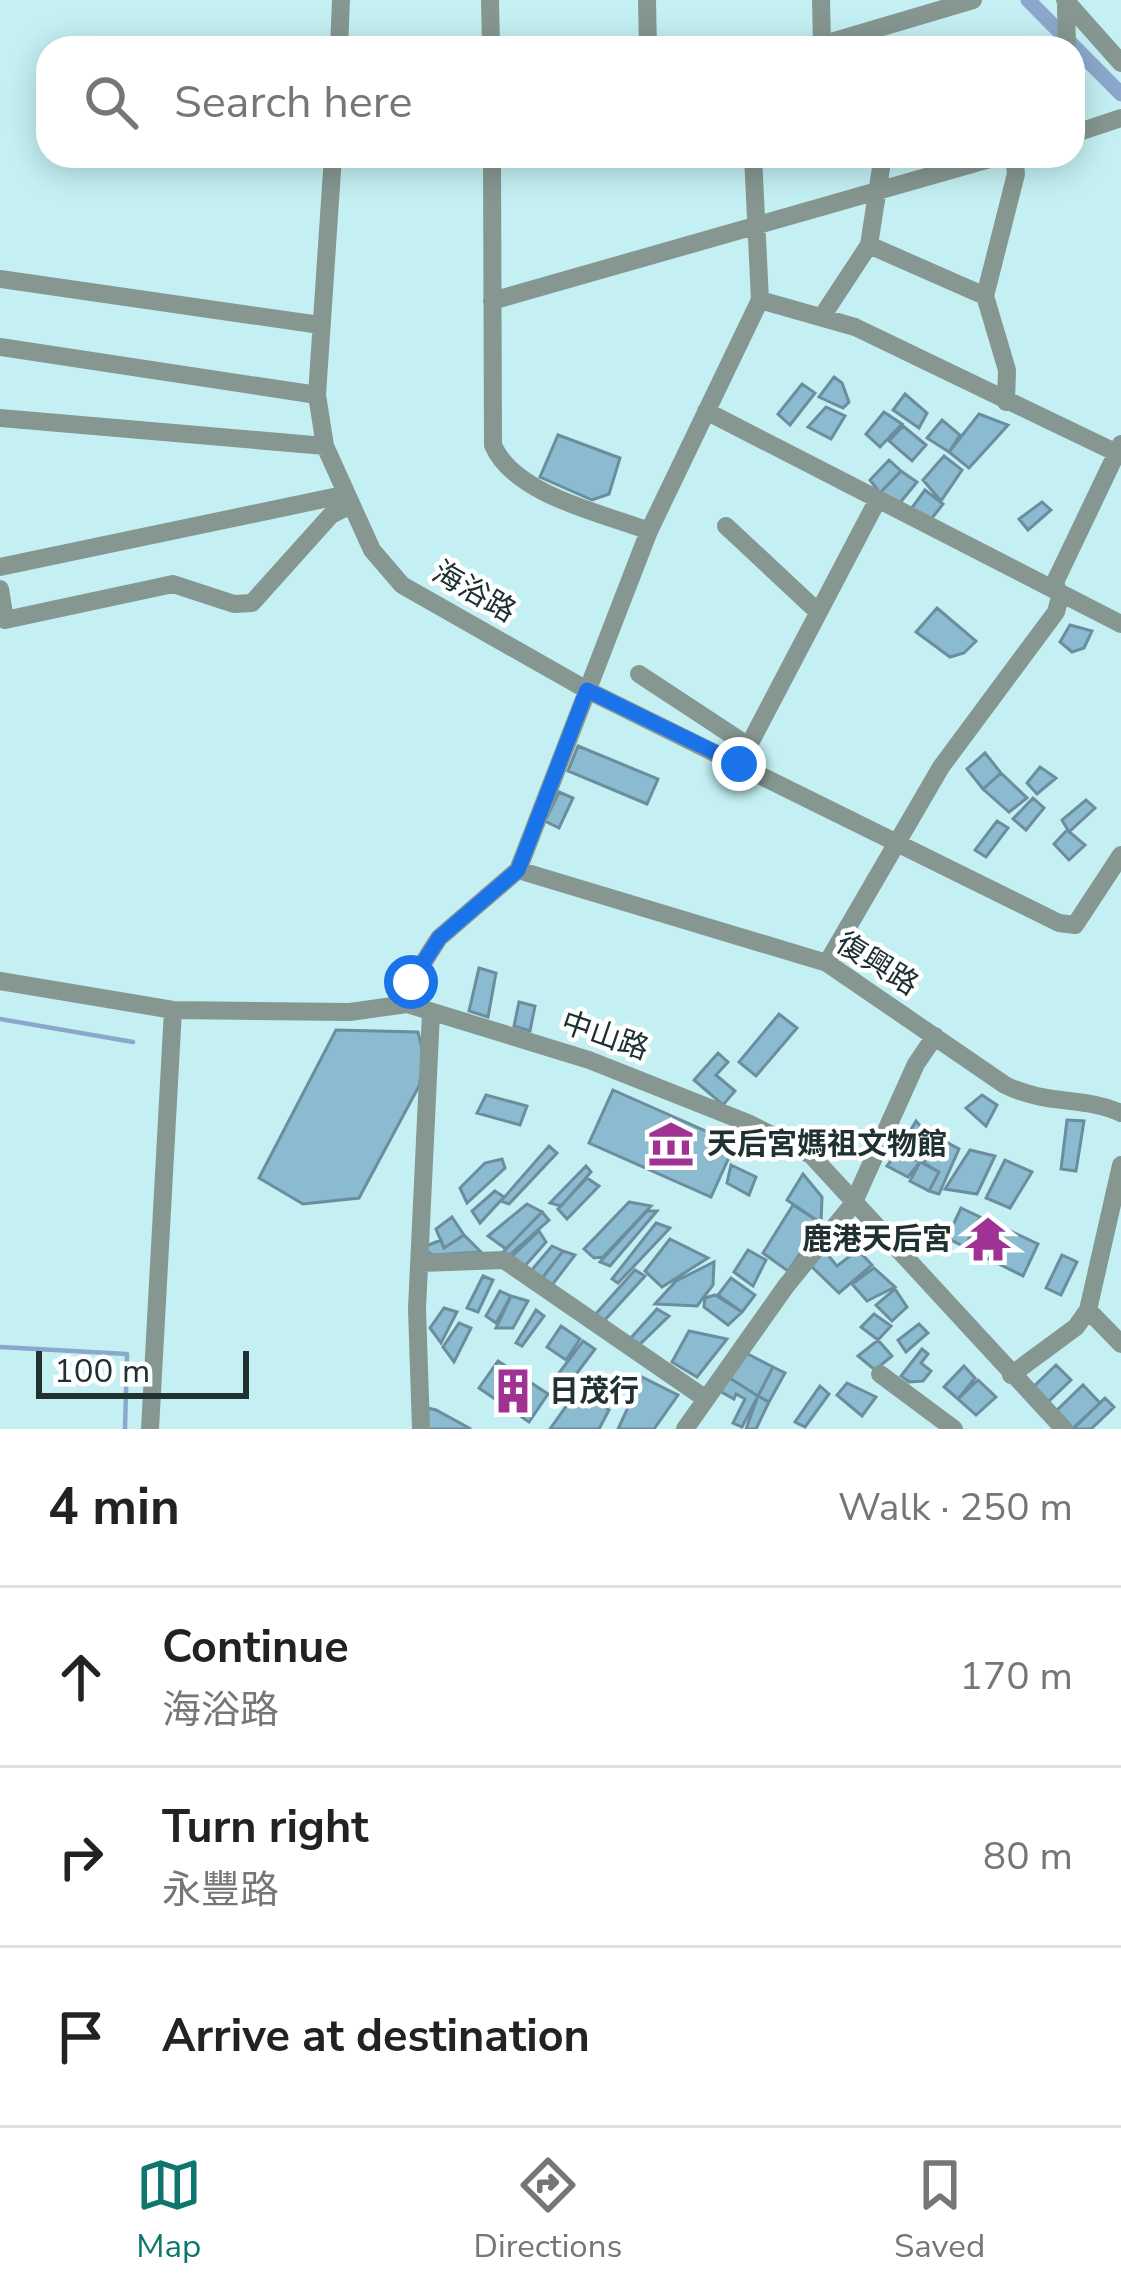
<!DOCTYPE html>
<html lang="en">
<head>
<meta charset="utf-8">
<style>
  :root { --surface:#fff; --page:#f6f6f6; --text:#222; --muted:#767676; --line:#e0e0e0; --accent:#0f766e }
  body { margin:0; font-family:"Nunito Sans","Noto Sans TC",sans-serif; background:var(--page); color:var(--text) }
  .scale { position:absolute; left:36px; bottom:30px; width:213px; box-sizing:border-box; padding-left:12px; border:6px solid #203132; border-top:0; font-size:33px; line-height:42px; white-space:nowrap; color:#203132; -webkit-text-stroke:9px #fff; paint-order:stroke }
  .stop { position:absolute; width:36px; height:36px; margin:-27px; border:9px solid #1a73e8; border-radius:50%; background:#fff }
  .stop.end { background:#1a73e8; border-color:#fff; box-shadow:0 3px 12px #0008 }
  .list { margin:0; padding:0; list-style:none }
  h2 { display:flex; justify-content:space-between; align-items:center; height:156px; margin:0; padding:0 48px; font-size:51px }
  h2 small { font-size:39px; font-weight:400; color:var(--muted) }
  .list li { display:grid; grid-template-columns:78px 1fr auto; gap:36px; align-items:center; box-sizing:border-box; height:180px; padding:0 48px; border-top:3px solid var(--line) }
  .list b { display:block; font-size:45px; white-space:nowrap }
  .list p { margin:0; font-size:39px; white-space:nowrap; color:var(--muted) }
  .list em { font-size:39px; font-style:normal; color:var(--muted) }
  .icon { flex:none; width:66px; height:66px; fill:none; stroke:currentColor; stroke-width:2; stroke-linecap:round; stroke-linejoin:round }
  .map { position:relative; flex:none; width:1121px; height:1429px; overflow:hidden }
  .search { position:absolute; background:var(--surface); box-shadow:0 6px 30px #0003; left:36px; right:36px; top:36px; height:132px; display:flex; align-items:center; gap:30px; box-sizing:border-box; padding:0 42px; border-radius:36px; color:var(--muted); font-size:45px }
  .sheet { height:696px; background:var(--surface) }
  nav { display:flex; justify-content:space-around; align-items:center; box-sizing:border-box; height:168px; border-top:3px solid var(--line); background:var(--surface); font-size:33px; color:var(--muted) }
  nav a { display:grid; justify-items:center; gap:6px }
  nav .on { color:var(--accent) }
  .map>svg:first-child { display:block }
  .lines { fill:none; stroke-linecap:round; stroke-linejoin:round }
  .stream { stroke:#8ba8cc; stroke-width:4.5 }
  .canal { stroke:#8ba8cc; stroke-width:15 }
  .building { fill:#8abbd1; stroke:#6b8d9d; stroke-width:3 }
  .minor { stroke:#869792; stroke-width:18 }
  .route { stroke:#1a73e8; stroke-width:15 }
  .labels { text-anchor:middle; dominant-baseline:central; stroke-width:9; stroke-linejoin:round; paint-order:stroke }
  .street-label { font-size:30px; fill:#203132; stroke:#fff }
  .poi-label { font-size:30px; font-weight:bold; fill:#203132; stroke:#fff; text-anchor:start }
</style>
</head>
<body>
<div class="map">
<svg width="1121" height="1429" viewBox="0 0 1121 1429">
  <rect width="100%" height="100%" fill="#c4f0f3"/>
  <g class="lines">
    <path class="stream" d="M0,1019L133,1042
      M0,1347L127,1354L125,1429"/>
    <path class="canal" d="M1028,0L1121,94"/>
  </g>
  <path class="building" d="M834,377L842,383L849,402L843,408L819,397Z
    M802,384L815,393L790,425L778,414Z
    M905,394L927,413L919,428L893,410Z
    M826,407L845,416L831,439L808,427Z
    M884,412L902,424L880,447L866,434Z
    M979,414L1008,425L969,468L949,452Z
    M942,420L960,435L949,452L927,438Z
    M903,426L926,445L912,461L889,441Z
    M558,435L620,458L609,494L592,500L540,477Z
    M944,456L962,470L941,501L923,480Z
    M889,460L901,471L880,493L870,480Z
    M901,471L917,482L899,504L880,493Z
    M925,490L943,504L929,522L908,513Z
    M1042,502L1051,510L1028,530L1019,519Z
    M937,608L976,641L964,653L950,657L916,632Z
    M1070,625L1092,631L1084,648L1072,652L1060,642Z
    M578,746L658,779L647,804L568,771Z
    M985,753L1001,773L983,789L967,769Z
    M1040,767L1056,778L1037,794L1027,783Z
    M1001,773L1027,798L1009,812L983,789Z
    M559,792L573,798L559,828L545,821Z
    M1033,798L1044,808L1026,830L1013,819Z
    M1086,800L1095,808L1069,832L1062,820Z
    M997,821L1008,828L986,857L975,850Z
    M1067,830L1085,845L1069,860L1054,844Z
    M479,968L496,973L488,1017L469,1011Z
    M519,1002L535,1006L530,1031L514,1026Z
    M779,1014L797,1028L756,1076L739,1062Z
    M336,1030L418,1032L424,1057L419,1086L359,1198L303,1204L259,1178Z
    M718,1053L728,1062L716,1075L735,1091L723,1105L694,1080Z
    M613,1090L735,1144L711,1197L589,1143Z
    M486,1095L527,1106L520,1125L477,1113Z
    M982,1095L997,1105L986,1126L966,1108Z
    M1067,1120L1084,1121L1076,1171L1061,1169Z
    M916,1121L930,1138L920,1162L898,1151Z
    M937,1137L959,1149L939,1194L929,1191L939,1172L924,1163Z
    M549,1146L557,1153L509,1204L501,1201Z
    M970,1150L995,1156L977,1194L945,1189Z
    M898,1151L920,1162L908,1177L887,1166Z
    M502,1159L505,1168L467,1203L460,1188L485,1163Z
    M1005,1160L1032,1172L1010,1208L986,1198Z
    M920,1162L939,1172L929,1191L910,1181Z
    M731,1165L756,1177L749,1195L727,1183Z
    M586,1166L591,1172L561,1206L550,1203Z
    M803,1174L822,1197L821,1223L787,1200Z
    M587,1178L599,1186L567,1219L558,1209Z
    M495,1191L504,1197L480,1223L472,1211Z
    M629,1202L651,1206L603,1257L594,1258L584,1249Z
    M527,1204L542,1212L506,1249L488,1236Z
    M793,1205L821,1223L788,1271L763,1253Z
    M961,1208L980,1217L965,1247L947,1238Z
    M647,1211H657L610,1266L600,1262Z
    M542,1212L549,1220L504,1260L500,1255Z
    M452,1217L464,1235L444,1248L436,1229Z
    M656,1223L670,1228L618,1283L612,1279Z
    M1004,1228L1038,1244L1023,1276L989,1259Z
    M539,1231L546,1242L523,1268L508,1260Z
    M464,1235L481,1252L433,1255L421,1248L441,1240L444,1248Z
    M670,1239L708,1258L662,1287L645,1271Z
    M552,1246L563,1251L540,1281L530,1272Z
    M821,1247L837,1266L858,1250L872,1265L839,1293L809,1264Z
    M748,1250L766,1260L753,1286L734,1272Z
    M563,1251L575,1255L549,1289L540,1281Z
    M1062,1255L1077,1262L1061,1295L1046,1288Z
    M714,1262L713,1285L697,1306L655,1304L676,1281Z
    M874,1268L895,1287L867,1301L852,1284Z
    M635,1270L645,1276L602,1323L593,1317Z
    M483,1276L493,1280L478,1312L467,1308Z
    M731,1278L755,1295L742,1312L718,1295Z
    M895,1289L907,1307L892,1321L876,1305Z
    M500,1291L511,1296L496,1323L486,1316Z
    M715,1295L742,1312L728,1325L704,1307L705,1298Z
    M511,1296L528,1301L513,1328H496Z
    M444,1308L457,1312L441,1343L430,1328Z
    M657,1309L669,1316L638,1346L629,1340Z
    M536,1310L544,1316L522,1346L516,1343Z
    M874,1314L891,1326L878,1340L861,1327Z
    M459,1323L471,1328L454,1362L443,1347Z
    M919,1324L928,1333L906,1352L898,1340Z
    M561,1326L580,1339L566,1360L547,1347Z
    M689,1331L727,1339L697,1377L672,1362Z
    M878,1340L892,1356L875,1370L858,1356Z
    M583,1341L595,1349L571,1381L559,1373Z
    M922,1349L928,1354L921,1363L931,1371L923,1381L909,1382L901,1376Z
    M742,1351L773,1367L758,1396L728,1377Z
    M498,1361L548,1394L529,1422L479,1388Z
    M1056,1365L1071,1380L1047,1403L1032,1388Z
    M964,1366L975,1378L958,1399L944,1387Z
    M773,1367L785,1373L769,1402L758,1396Z
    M642,1377L678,1395L654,1429H618Z
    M728,1377L758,1396L742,1427L733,1423L745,1399L736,1394L734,1399L718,1390Z
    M978,1380L996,1397L976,1415L958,1399Z
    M847,1383L876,1397L862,1416L837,1395Z
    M1083,1385L1100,1403L1072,1429L1055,1412Z
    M820,1386L829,1394L805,1427L795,1422Z
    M577,1391L609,1410L599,1429H550Z
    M758,1396L769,1402L756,1429H746Z
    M1105,1398L1114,1407L1108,1413L1091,1429H1073Z
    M419,1406L436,1410L471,1429H424Z"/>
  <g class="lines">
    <path class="minor" d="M490,0L491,48
      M647,0L648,48
      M821,0L822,45
      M1065,0L1121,63
      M1066,6L1067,48
      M339,48L341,0
      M811,48L973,0
      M1073,134L1121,118
      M333,156L317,395L325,446L372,550L402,585L587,690L1059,923L1075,925L1121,855
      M492,156L493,445C514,495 602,513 649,531
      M869,245L985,296
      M0,279L320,325
      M760,300L855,327L1121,455
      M492,301L1000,156
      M823,315L869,245L881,168
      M0,347L317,395
      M1006,402L1007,370L985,296L1016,174L1014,156
      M706,411L1121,624
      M0,418L325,446
      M726,526L818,612
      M0,567L343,495
      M0,589L5,620L173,584L234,604L252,603L331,515L349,506
      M639,674L747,745
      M739,764L876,503
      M518,870L827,963L1005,1085C1048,1106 1084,1096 1121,1113
      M827,963L941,767L1056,612L1060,597L1055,582L1121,444
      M0,981L173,1010L350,1012L407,1004L589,1060L748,1123L811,1155L1064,1429
      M407,1004L411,982L439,938L518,870L649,531L760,300L753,156
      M421,1263L504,1260L706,1399
      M1088,1310L1121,1344
      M880,1374L954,1429
      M1011,1375L1076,1327L1088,1310L1121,1165
      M150,1429L173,1010
      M421,1429L417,1309L431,1013
      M685,1429L786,1286L853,1204L916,1064L935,1036"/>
  </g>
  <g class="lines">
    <path class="route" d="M411,982L439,938L518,870L587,690L739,764"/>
  </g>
  <defs>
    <g id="museum-bare" transform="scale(3.6)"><path d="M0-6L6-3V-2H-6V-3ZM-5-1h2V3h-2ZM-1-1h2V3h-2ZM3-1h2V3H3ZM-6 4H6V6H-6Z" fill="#9f3293" stroke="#fff" stroke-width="2.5" paint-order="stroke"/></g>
    <g id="temple-bare" transform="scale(3.6)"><path d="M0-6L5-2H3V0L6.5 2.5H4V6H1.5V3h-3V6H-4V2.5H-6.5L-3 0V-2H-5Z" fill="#9f3293" stroke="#fff" stroke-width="2.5" paint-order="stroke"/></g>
    <g id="building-bare" transform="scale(3.6)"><path d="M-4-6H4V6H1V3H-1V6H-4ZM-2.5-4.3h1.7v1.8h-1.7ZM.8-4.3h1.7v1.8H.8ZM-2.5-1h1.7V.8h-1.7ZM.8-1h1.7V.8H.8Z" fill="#9f3293" stroke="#fff" stroke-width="2.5" paint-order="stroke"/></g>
  </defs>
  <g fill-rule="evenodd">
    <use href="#museum-bare" x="671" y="1144"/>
    <use href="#temple-bare" x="988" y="1239"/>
    <use href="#building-bare" x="513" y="1391"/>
  </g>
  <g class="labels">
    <g class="street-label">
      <text transform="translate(474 592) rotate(30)">海浴路</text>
      <text transform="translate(877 964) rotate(32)">復興路</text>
      <text transform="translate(605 1036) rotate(19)">中山路</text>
    </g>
    <g class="poi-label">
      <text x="707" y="1144">天后宮媽祖文物館</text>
      <text x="952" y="1239" text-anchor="end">鹿港天后宮</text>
      <text x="549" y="1391">日茂行</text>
    </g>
  </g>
</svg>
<div class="scale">100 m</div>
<div class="stop" style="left:411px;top:982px"></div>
<div class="stop end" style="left:739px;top:764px"></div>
<div class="search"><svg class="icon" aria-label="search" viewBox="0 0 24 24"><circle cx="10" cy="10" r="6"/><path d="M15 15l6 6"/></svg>Search here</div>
</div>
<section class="sheet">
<h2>4 min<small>Walk · 250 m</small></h2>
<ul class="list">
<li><svg class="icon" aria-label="ahead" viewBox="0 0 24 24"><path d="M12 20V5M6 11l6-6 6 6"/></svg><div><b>Continue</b><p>海浴路</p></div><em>170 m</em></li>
<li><svg class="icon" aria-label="right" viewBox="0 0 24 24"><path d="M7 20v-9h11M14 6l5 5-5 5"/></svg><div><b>Turn right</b><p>永豐路</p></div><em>80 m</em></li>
<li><svg class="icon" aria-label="arrive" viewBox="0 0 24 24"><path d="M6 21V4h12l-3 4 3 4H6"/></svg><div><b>Arrive at destination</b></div></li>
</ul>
</section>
<nav>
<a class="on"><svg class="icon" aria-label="map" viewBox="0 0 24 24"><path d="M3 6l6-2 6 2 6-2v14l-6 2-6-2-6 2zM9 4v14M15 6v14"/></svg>Map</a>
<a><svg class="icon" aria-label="directions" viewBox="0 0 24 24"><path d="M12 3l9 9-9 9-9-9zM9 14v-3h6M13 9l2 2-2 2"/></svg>Directions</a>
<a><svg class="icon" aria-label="saved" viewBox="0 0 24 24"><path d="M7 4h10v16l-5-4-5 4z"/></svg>Saved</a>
</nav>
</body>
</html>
